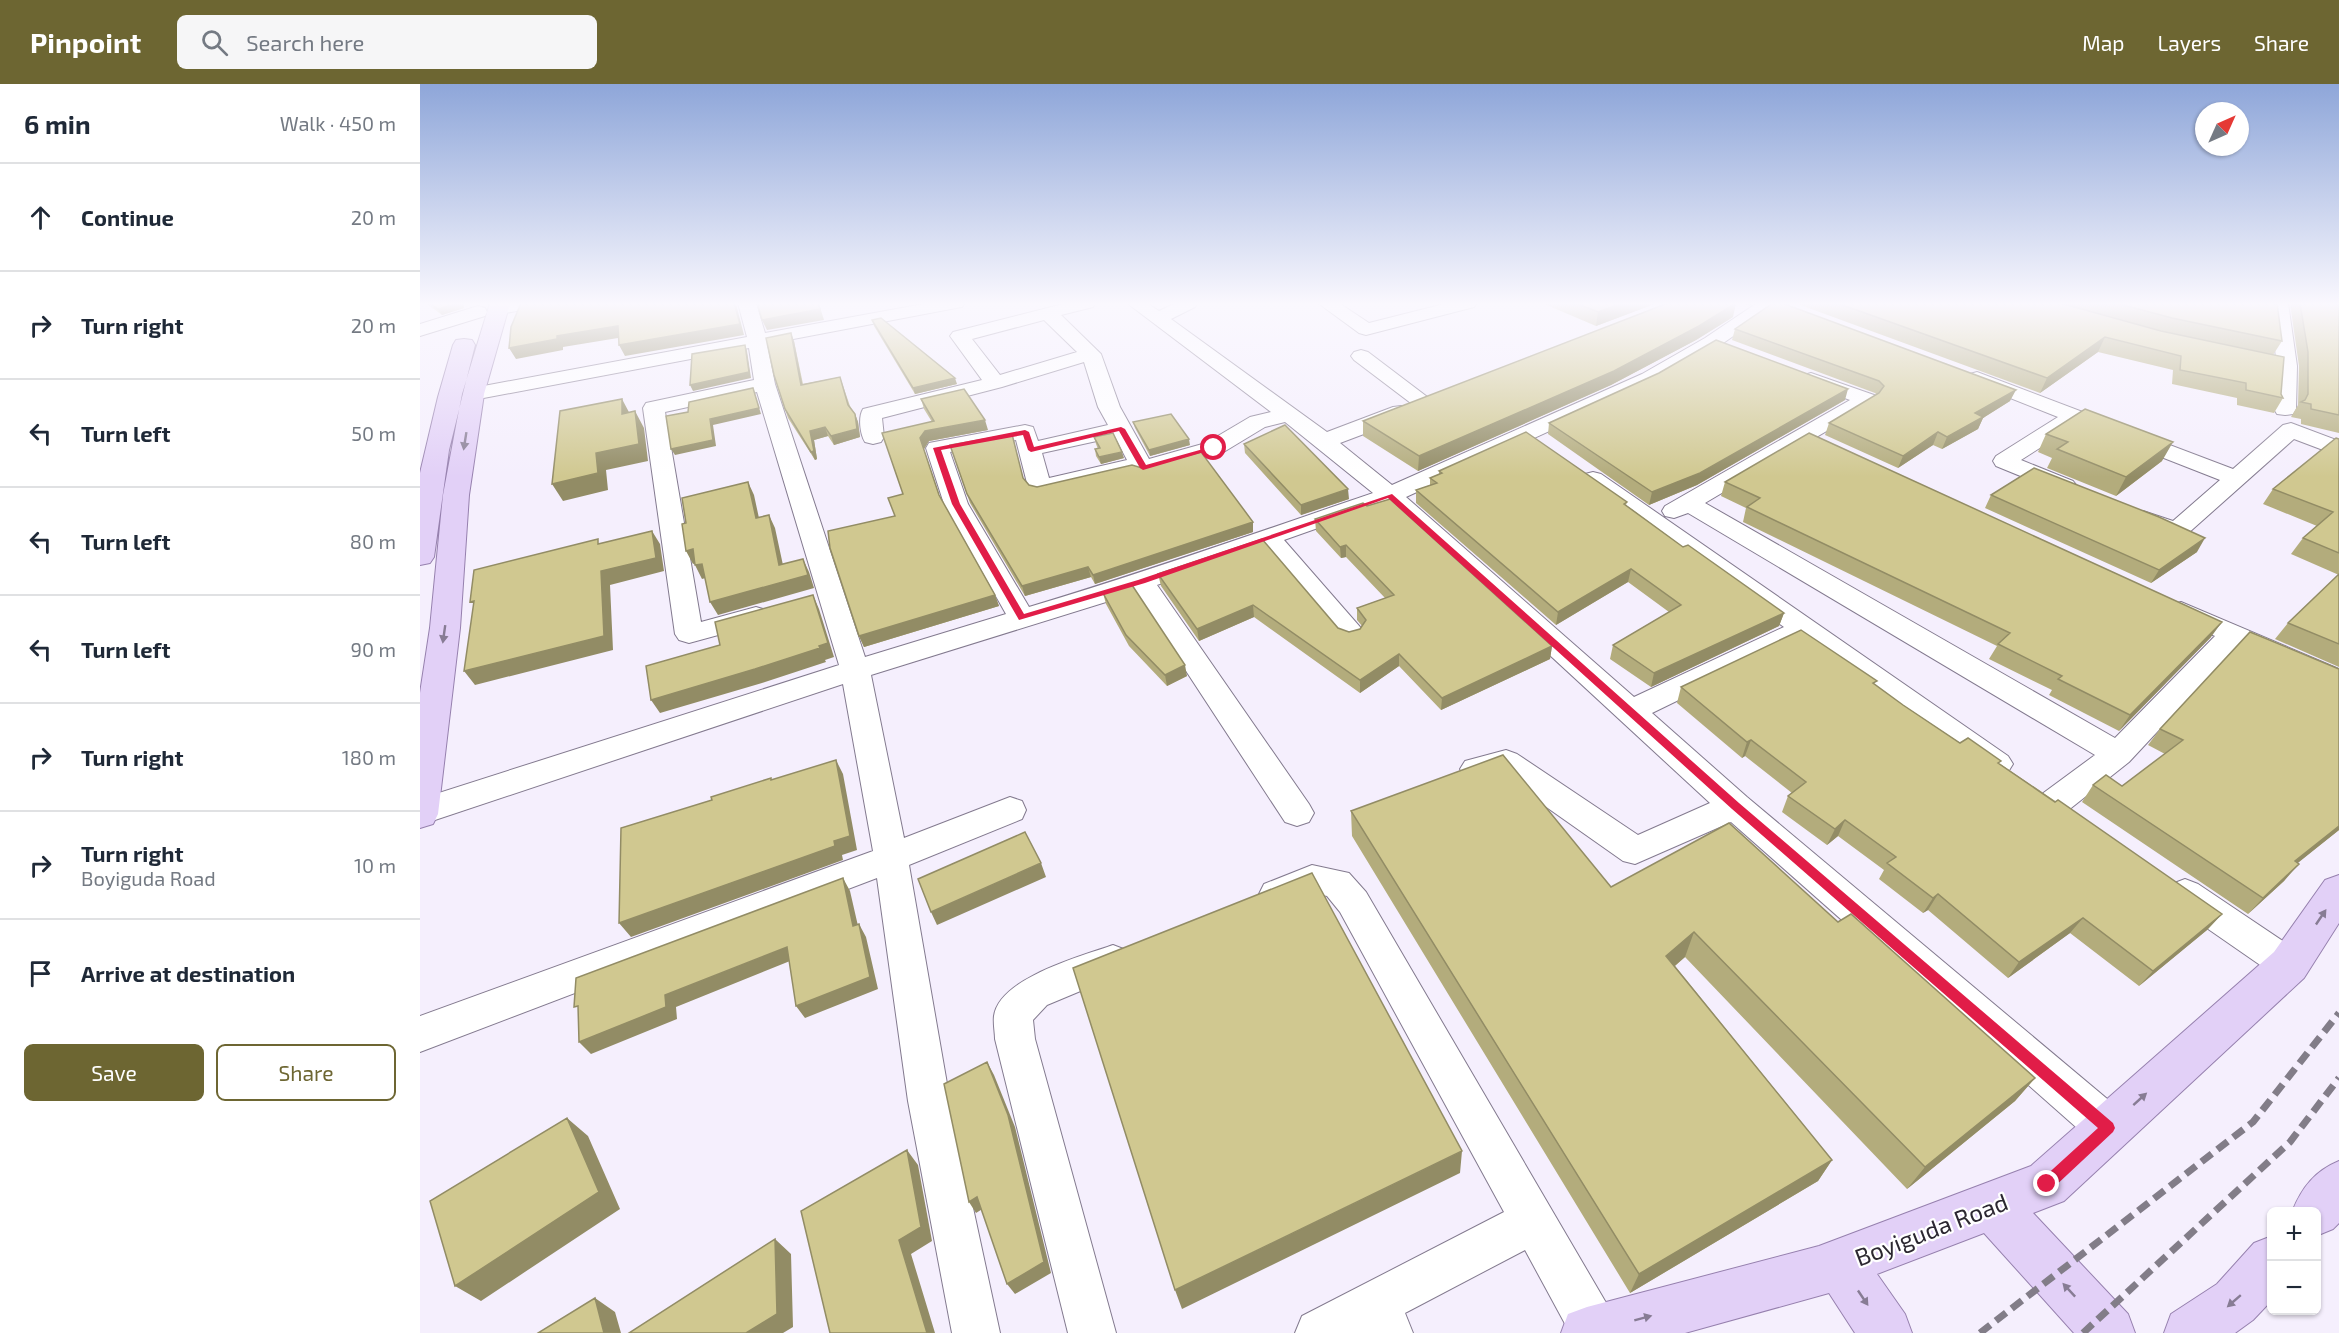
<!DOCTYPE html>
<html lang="en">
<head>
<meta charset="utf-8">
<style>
  :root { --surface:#fff; --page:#f6f6f7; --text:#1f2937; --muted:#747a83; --line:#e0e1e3; --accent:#6d6632 }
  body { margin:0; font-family:"Exo 2",sans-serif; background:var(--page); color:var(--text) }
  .controls { position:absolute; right:18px; bottom:18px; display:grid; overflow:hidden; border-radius:9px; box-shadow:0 2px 4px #0004 }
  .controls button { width:54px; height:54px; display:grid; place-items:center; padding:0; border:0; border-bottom:2px solid var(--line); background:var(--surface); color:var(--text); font:30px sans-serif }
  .compass { position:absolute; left:1775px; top:18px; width:54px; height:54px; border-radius:50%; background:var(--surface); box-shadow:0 2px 4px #0004; rotate:45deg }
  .stop { position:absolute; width:18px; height:18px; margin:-14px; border:4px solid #e11d48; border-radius:50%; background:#fff }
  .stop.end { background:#e11d48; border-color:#fff; box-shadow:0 2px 6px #0008 }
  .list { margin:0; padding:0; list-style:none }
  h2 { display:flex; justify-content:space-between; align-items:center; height:78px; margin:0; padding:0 24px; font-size:26px }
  h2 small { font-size:20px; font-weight:400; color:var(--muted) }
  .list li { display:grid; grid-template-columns:39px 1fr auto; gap:18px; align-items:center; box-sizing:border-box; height:108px; padding:0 24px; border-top:2px solid var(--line) }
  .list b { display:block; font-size:22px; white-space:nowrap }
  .list p { margin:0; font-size:20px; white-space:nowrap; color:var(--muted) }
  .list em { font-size:20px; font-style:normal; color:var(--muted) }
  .actions { display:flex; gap:12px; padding:18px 24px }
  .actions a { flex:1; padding:14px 0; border:2px solid var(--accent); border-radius:9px; text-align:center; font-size:21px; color:var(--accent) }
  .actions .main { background:var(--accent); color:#fff }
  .icon { flex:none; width:33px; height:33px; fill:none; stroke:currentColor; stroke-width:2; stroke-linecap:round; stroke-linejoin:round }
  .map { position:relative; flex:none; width:1919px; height:1249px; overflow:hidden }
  header { display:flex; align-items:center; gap:36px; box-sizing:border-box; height:84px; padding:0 30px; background:var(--accent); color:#fff }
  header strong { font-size:28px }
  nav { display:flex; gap:33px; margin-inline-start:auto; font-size:21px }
  .search { width:420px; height:54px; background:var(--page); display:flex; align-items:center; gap:15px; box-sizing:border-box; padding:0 21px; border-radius:9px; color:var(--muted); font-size:22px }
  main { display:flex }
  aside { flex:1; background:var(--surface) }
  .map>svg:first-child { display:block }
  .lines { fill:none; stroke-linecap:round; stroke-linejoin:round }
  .minor-casing { stroke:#837a8f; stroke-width:2 }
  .primary-casing { stroke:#9680ae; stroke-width:2 }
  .minor { fill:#fff; fill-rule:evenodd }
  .primary { fill:#e2d0f7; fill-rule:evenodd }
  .rail { stroke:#827d88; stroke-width:7; stroke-dasharray:13 7; stroke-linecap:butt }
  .wall { fill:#b3ac7c }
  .shaded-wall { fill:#928c65 }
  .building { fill:#d0c890; stroke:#928c65; stroke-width:1.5 }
  .oneway { fill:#877c94 }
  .route { fill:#e11d48 }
  .labels { text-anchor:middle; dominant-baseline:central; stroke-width:4.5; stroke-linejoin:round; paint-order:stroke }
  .near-street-label { font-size:24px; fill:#2c2831; stroke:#fff }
</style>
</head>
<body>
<header>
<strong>Pinpoint</strong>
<div class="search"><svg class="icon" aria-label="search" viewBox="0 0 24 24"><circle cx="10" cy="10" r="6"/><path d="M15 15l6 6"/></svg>Search here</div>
<nav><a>Map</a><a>Layers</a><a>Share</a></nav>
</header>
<main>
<aside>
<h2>6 min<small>Walk · 450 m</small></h2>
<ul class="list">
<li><svg class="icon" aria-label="ahead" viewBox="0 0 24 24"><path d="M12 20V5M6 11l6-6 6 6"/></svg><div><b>Continue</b></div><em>20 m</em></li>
<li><svg class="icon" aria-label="right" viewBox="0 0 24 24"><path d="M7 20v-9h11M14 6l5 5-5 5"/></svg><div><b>Turn right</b></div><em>20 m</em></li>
<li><svg class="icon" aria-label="left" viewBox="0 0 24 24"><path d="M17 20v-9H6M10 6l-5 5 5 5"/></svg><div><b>Turn left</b></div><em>50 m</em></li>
<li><svg class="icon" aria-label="left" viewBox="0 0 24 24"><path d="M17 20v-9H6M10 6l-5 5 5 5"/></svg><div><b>Turn left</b></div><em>80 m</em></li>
<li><svg class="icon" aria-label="left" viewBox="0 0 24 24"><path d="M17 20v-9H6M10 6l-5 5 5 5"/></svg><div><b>Turn left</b></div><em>90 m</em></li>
<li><svg class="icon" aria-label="right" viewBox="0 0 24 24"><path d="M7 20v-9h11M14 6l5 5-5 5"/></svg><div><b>Turn right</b></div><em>180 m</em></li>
<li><svg class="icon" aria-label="right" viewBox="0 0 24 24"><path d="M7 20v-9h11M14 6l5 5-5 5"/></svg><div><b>Turn right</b><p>Boyiguda Road</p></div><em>10 m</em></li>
<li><svg class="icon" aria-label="arrive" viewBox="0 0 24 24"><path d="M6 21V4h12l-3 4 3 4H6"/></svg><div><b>Arrive at destination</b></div></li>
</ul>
<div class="actions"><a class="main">Save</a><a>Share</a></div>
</aside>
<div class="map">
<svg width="1919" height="1249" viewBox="0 0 1919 1249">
  <rect width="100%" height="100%" fill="#f5effd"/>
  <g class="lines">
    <g class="minor-casing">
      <path id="minor" d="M78,219H117L114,223C101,226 84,231 72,228L69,224L72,220Z
        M318,219H336L345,249L509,219H545L542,223L536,224L347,260L355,300L445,573L586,530L524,420L506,364L509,359L605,341L613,343L618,357L688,341L678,323L664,278L582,303L462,334L464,353L461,358L453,360L445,358C440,350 438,333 443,325L562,296L530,252L533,248L647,219H676L673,223L641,231L681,270L700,323L729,375L786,359L830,333L851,328L707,219H727L739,227L756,219H778L775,223L751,235L907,348L973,323L981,322L989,323L992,328L989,333L920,359L972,401L1222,290L1285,254L1337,219H1358L1355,223L1299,262L1236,298L986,413L1214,613L1364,543L1165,400L1161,395L1165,390L1173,388L1181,390L1588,672L1593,680L1588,688L1577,692L1566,688L1382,556L1232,629L1327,713L1704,1029L1710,1044L1704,1059L1689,1065L1674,1059L1311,738L1215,780L1203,777L1081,691L1056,697L1045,693L1040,685L1045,677L1086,666L1097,670L1218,751L1290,719L966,420L864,456L940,543L944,549L940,555L930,558L920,555L844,464L737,501L889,720L894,729L889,738L877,742L865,738L715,509L451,591L484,754L590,713L602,717L606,726L602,735L489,781L530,1017L580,1249H532L488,1017L457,794L0,968V932L453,767L423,600L0,741V715L419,581L337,308L245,328L281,538L336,523L346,526L350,532L346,538L269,559L259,556L255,550L223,324L226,319L334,296L329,264L53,316L46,314L43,310L46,306L53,304L327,253ZM624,236L657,268L580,291L552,255ZM865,338L953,409C839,448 726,488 609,523L548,420L530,368L596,356L608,403L612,408L620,410L714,388L723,391L802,369L845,343ZM695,353L707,376L629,394L622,369Z
        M898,219H919L949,239L1028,219H1057L1054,223L946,251L939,249Z
        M1850,219H1868L1877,282L1876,325L1873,330L1865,331L1857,330L1854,325L1857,286L1815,276L1812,272L1815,268L1822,266L1856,274Z
        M58,222L65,224L67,228L65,232L0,252V240Z
        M941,266L948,268L1010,315L1014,319L1010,323L1003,325L996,323L934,276L931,272L934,268Z
        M1557,288L1813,385L1863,341L1871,339L1919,357V372L1874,355L1765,452L1756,454L1747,452L1714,439L1711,434L1714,429L1723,427L1753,437L1800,396L1657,340L1601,376L1653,397L1657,402L1653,407L1645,409L1637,407L1576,382L1573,377L1576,372L1638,333L1550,298L1547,294L1550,290Z
        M1391,289L1454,311L1458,315L1454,319L1285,419L1695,654L1795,552L1751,533L1747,527L1751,521L1761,518L1919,585V606L1817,562L1709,678L1646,728L1634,731L1622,728L1618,719L1622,710L1675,671L1268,429L1254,434L1245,432L1242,427L1245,422L1430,316L1384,299L1381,295L1384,291Z
        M892,781L929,789L946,808L1192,1229L1199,1246L1198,1249H1150L1105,1166L985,1229L993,1249H875L882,1232L1084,1128L920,828L907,812L894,809L857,825L844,820L839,810L844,800Z
        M1765,795L1778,800L1882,870L1888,881L1882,892L1869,897L1856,892L1752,820L1747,810L1752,800Z
        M693,861L706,866L712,877L706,888L627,921L613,936L615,955L696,1249H648L575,955C575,948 573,939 574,932C579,894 662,872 693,861Z"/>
    </g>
    <g class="primary-casing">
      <path id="primary" d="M70,219H90L64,310L49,411L40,544L18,730L13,740L0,744V609L10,544L23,411L42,310Z
        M44,255L52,256L55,261L29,366L14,473L10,479L0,481V389L18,313L33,261L36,256Z
        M1919,791V839L1884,894L1644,1117L1613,1129L1708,1230L1715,1249H1654L1564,1149L1457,1190L1485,1230L1492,1249H1435L1409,1209L1265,1249H1141L1148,1230L1167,1223L1399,1162L1611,1082L1854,868L1905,796Z
        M1919,1077V1139L1913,1145L1896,1152V1128H1872C1882,1103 1895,1087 1919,1077Z
        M1852,1152V1216L1833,1236L1815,1249H1744L1751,1230L1797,1200L1834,1159Z"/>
    </g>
    <use href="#minor" class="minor"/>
    <use href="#primary" class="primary"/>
    <path class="rail" d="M1560,1249L1833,1038L1919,929
      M1663,1249L1870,1058L1919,994"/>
  </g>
  <path class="wall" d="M6,219H44V224L22,231Z
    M1122,219H1237L1176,242Z
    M1321,219H1334L1330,222Z
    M1375,219H1640L1861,310L1863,314L1854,329L1817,321V314L1752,300L1753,286L1678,268L1620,309Z
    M1641,219H1857L1862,257L1853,271L1745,248Z
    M1870,219H1919V349L1881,340V335L1871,333L1878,321L1879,282Z
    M1313,233L1276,256L1191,301L998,387L943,352V337Z
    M452,236L537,300L495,310L454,242Z
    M1315,245L1590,317L1563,334L1558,345L1522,365L1513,361L1478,384L1405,351L1409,339L1457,311L1455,309L1312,256Z
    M374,257L383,300L420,293L430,322L435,330L438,338L440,353L414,361L408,352L394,356L397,375L395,376L368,334L365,325Z
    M501,315L568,346L509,357L504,365L519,411L575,511L579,522L444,563L439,552L475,432L512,338L504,325Z
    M1425,316L1277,401L1229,421L1128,350L1129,339Z
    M713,338L770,361L730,372L715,344Z
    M1626,350L1742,377L1696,412L1627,384L1632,374L1618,368Z
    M674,353L704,374L681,380L676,372L675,365H678L676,360Z
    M1919,355V583L1855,555L1868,539L1919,491L1871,470L1883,454L1897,442L1843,420L1853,405Z
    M824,360L929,415L881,431L825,369Z
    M530,361L603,394L609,401L833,448L675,500L671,493L605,512L550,419Z
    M1019,387L1207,418L1206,421L1263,463L1364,529L1359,542L1231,603L1190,575L1193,561L1249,528L1208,498L1136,541L996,419V406L1010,401V394L1019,390Z
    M1305,398L1791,553L1699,647L1629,611L1632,606L1569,575L1577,562L1323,438L1326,424L1301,412Z
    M1571,411L1777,468L1731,499L1565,424Z
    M947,422L1132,562L1130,575L1021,626L979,582L940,609L834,533L779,557L741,502L738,490L929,548L940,545L942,542L937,536V524L965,514L926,473L921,474L896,447L895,435Z
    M683,509L767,592L747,602L709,562L686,520Z
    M1919,585V746L1877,779L1864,797L1828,830L1662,718L1673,701L1702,702L1745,670L1728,661L1740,645Z
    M1455,601L1483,621L1540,659L1579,679L1802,830L1787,846L1719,902L1650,849L1588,894L1508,826L1503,829L1459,795L1464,786L1418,752L1407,761L1362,728L1368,712L1372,709L1325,672L1322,674L1257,619L1261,603Z
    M931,727L1191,803L1418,838L1615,994L1595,1017L1487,1105L1265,873L1255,882L1412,1076L1398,1097L1210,1209L932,752Z"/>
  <path class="shaded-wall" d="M39,219H44V224L22,231L18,225Z
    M314,219H317L316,220L324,251L205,272L199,261Z
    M398,219H410L399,220L404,236L347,246L342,236Z
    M1203,219H1237L1176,242L1178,228Z
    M1316,219L1313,233L1276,256L1191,301L998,387L999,372Z
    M198,242L204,253L143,263V266L96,275L89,264L137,252Z
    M371,249L374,257L384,309L381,301Z
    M1685,253L1678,268L1620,309L1627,294Z
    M325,261L327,267L331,294L273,307L270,301Z
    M535,294L537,300L495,310L493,304Z
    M333,304L341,330L293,341L296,362L255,371L251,365Z
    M1428,305L1425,316L1277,401L1229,421L1232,408Z
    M1596,306L1590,317L1563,334L1558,345L1522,365L1527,353L1555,329Z
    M202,315L211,332L202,330Z
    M215,327L224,344L228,377L186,386L188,406L143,417L132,400L176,369Z
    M435,330L438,338L440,353L414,361L411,352Z
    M565,336L568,346L509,357L504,365L500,354L505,347Z
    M405,343L408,352L394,356L397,375L395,376L391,368L390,347Z
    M1518,348L1513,361L1478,384L1483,372Z
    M769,355L770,361L730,372L729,366Z
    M1753,358L1742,377L1696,412L1706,393Z
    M702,368L704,374L681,380L679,373Z
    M328,398L334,411L342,448L336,434Z
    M928,405L929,415L881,431V421Z
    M349,431L355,444L366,495L359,481Z
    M833,438V448L675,500L673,491Z
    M232,447L240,460L244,487L190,501L193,566L55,601L44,587L181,487Z
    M1785,454L1777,468L1731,499L1739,486Z
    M926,461V473L921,474L920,463Z
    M273,465L280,478L273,480L266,467Z
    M383,475L389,488L394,504L298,531L290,518Z
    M282,480L289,493L282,495L275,481Z
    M668,483L671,493L605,512L602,502Z
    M1211,485L1208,498L1136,541L1138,528Z
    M393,511L399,525L414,573L405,576L406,578L342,599L240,629L231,616Z
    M575,511L579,522L444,563L439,552Z
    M833,521L834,533L779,557L777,545Z
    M1364,529L1359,542L1231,603L1234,589Z
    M1802,538L1791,553L1699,647L1710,631Z
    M1132,562L1130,575L1021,626L1022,614Z
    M979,570V582L940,609V596Z
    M765,581L767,592L747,602L745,591Z
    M1331,656L1325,672L1322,674L1327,658Z
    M416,676L423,690L437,766L422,771L423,776L211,853L199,839L414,757Z
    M1425,736L1418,752L1407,761L1415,745Z
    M1919,742V746L1859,794L1875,777Z
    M621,779L626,793L517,841L511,828Z
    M1879,780L1864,797L1828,830L1843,814Z
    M423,794L430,807L441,855L433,842Z
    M1518,810L1508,826L1503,829L1513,814Z
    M1802,830L1787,846L1719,902L1733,887Z
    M1663,834L1650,849L1588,894L1599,878Z
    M439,840L446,853L458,905L385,934L376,922Z
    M1274,848L1265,873L1238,896L1246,872Z
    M367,863L375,875L256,923L257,935L171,970L159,958L245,911Z
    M567,978L574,991L595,1043L631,1189L595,1210L587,1200Z
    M1615,994L1595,1017L1487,1105L1505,1083Z
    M147,1034L168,1052L200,1125L61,1217L35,1202Z
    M487,1066L498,1081L512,1157L491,1170L515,1249H507L479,1156Z
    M1042,1067L1040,1089L762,1225L755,1206Z
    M1412,1076L1398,1097L1210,1209L1219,1190Z
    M557,1113L564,1124L556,1129L549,1118Z
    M355,1155L371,1170L373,1243L363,1249H326Z
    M175,1214L195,1228L201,1249H184Z"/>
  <path class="building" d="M10,219H39L18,225Z
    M101,219H314L320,240L199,261L198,242L137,252V255L89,264L91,243Z
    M337,219H398L400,225L342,236Z
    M1156,219H1203L1178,228Z
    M1248,219H1316L1279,242L1194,287L999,372L943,337Z
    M1353,219H1362L1596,306L1555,329L1563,333L1527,353L1518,348L1483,372L1409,339L1459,309L1464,302L1459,297L1315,245Z
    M1417,219H1640L1741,247L1864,273L1861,310L1863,314L1826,306V299L1760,286L1761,272L1685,253L1627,294Z
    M1696,219H1857L1862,257L1752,234Z
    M1880,219H1919V331L1891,325V320L1881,318L1885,316L1888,310V268Z
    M461,234L535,294L493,304L452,236Z
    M371,249L381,301L420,293L428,321L435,330L437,345L411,352L405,343L390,347L394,367L391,368L365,325L354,291L346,254Z
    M1296,256L1428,305L1280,389L1232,408L1129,339L1239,289Z
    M325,261L329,288L270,301L272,270Z
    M333,304L339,324L290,335L293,356L251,365L246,332L268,328L269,318Z
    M544,305L565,336L505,347L500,354L519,411L575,511L439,552L410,464L408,447L475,432L468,414L483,410L462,349L514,337L501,315Z
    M202,315V330L215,327L219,360L176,369L178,389L132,400L140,327Z
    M1665,325L1753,358L1706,393L1637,365L1648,358L1626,350Z
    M751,330L769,355L729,366L713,338Z
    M865,341L928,405L881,421L824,360Z
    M1106,348L1207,418L1204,420L1263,463L1268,461L1364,529L1234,589L1193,561L1261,521L1211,485L1138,528L996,406L1017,399L1010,394L1022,389L1019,387Z
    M693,349L702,368L679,373L675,365L680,364L674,353Z
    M1389,349L1802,538L1710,631L1638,595L1642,592L1578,560L1590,549L1327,423L1340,414L1305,398Z
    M592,350L603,394L609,401L617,403L712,381L722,384L781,368L833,438L673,491L668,483L602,502L547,410L530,361Z
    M1916,354L1919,355V469L1883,454L1913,428L1853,405Z
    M1614,384L1739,433L1785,454L1739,486L1571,411Z
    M328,398L336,434L349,431L359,481L383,475L388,491L290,518L282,480L275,481L273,465L266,467L262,440L266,439L262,414Z
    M970,415L1132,562L1022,614L979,570L940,596L833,521L777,545L738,490L842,455L918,544L929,548L940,545L946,536L937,524L974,511L926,461L920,463L895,435L943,419L947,422Z
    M232,447L236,474L181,487L184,552L44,587L54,517L50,518L54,486L178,455V460Z
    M1919,490V560L1868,539Z
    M712,501L765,581L745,591L706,551L683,509Z
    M393,511L408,559L399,562L400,564L335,585L231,616L226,582L300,561L295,538Z
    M1381,546L1457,597L1453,599L1483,621L1540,659L1548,654L1581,677L1578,679L1635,718L1638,716L1802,830L1733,887L1663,834L1599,878L1518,810L1513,814L1467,779L1476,773L1425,736L1415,745L1368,712L1386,698L1331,656L1327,658L1261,603Z
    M1830,548L1919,585V742L1875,777L1879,780L1843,814L1673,701L1686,691L1702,702L1763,656L1740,645Z
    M1083,671L1191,803L1309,739L1418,838L1431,830L1615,994L1505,1083L1274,848L1246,872L1412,1076L1219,1190L931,727Z
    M416,676L430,752L414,757L415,762L199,839L201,744L292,716L291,713L351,694V696Z
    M605,748L621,779L511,828L498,795Z
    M892,789L1042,1067L755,1206L653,884Z
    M423,794L433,842L439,840L450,893L376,922L367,863L245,911L246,923L159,958L158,922L154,923L156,894Z
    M567,978L588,1031L624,1178L587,1200L557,1113L549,1118L524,1000Z
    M147,1034L179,1108L35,1202L10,1117Z
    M487,1066L501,1143L479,1156L507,1249H410L381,1127Z
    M355,1155L357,1230L326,1249H209Z
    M175,1214L184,1249H118Z"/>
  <defs><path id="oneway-solid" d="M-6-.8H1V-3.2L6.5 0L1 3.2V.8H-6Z" transform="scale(1.5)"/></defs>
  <g class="oneway">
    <use href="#oneway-solid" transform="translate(45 357) rotate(99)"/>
    <use href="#oneway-solid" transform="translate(24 550) rotate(98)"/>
    <use href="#oneway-solid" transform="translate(1901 833) rotate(-56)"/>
    <use href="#oneway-solid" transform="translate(1720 1015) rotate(-42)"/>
    <use href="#oneway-solid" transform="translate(1649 1206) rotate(-133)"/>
    <use href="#oneway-solid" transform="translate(1443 1214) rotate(56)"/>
    <use href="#oneway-solid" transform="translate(1814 1217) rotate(139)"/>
    <use href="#oneway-solid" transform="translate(1223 1234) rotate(-15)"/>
  </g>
  <linearGradient id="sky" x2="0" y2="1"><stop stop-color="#8ea6d9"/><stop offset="0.56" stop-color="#faf8fe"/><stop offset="1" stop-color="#faf8fe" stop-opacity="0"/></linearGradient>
  <rect width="1919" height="393" fill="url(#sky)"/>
  <path class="route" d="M701,343L705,345L726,381L794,362L798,364L723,386L720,384L699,347L611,368L608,366L603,351L521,366L540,420L604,530L718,496L972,410L1319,719L1693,1039L1695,1044L1693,1048L1632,1105L1627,1107L1622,1105L1620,1100L1622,1095L1678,1044L1312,725L968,414L725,499L599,536L532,420L513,364L605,346L609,348L614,363Z"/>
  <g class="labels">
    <g class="near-street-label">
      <text transform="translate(1511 1145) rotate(-21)">Boyiguda Road</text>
    </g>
  </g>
</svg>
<div class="controls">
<button>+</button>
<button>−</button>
</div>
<svg class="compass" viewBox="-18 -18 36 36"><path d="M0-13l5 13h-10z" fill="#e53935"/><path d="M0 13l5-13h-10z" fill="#747a83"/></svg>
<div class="stop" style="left:794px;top:364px"></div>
<div class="stop end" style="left:1627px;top:1100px"></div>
</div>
</main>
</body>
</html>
